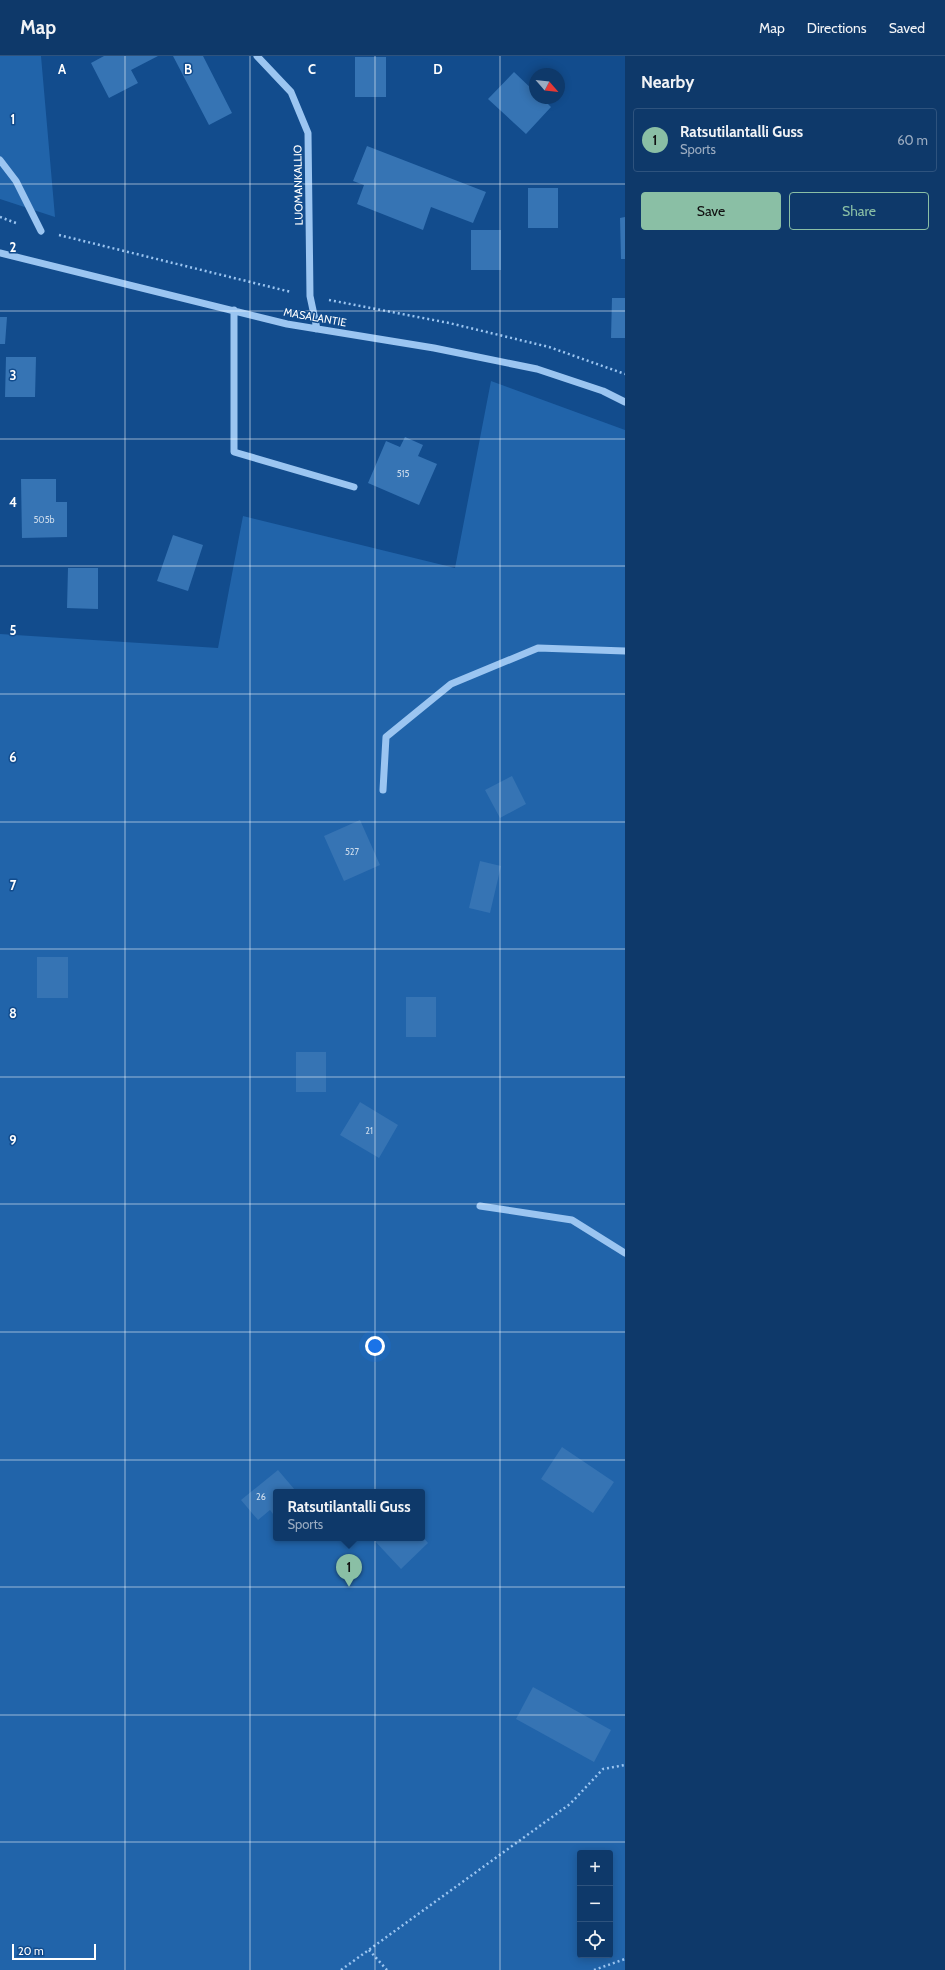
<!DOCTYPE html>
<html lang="en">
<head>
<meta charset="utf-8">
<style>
  :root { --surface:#0e396a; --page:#1c4472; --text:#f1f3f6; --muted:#9bacc1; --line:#2e537e; --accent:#8abfa5 }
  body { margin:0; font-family:Cabin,sans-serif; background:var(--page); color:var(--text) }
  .controls { position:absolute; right:12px; bottom:12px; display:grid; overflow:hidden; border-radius:4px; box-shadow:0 2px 10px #0003 }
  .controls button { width:36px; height:36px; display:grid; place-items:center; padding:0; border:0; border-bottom:1px solid var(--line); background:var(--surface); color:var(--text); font:20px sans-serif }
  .compass { position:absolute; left:529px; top:12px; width:36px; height:36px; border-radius:50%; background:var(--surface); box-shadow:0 2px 10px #0003; rotate:118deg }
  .scale { position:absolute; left:12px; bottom:10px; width:84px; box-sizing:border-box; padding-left:4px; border:2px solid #fff; border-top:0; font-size:11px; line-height:14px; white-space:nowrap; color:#fff; -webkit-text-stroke:3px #124c8d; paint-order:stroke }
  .you { position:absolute; left:375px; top:1290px; width:14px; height:14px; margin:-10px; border:3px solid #fff; border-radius:50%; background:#1a73e8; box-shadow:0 0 0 6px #1a73e833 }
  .badge { display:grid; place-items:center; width:26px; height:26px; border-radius:50%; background:var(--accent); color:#111; font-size:13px; font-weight:700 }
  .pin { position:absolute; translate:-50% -33px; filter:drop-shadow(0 1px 2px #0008) }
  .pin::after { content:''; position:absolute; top:21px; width:14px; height:12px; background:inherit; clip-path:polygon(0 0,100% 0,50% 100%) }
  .popup { position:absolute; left:273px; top:1433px; width:152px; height:52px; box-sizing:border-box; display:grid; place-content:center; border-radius:4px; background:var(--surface); filter:drop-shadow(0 1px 3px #0005); font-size:13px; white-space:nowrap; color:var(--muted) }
  .popup b { font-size:15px; color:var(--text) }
  .popup::after { content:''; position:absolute; left:50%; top:100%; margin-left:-8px; border:8px solid transparent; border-top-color:var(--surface) }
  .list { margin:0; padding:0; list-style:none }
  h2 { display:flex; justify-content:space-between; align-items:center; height:52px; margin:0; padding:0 16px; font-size:17px }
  h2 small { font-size:13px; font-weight:400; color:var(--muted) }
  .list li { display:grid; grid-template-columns:26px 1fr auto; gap:12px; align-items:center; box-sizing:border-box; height:64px; margin:0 8px 8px; padding:0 8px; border:1px solid var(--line); border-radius:4px }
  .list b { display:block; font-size:15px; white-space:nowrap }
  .list p { margin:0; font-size:13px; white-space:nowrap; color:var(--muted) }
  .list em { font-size:13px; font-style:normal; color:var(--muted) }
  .actions { display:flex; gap:8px; padding:12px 16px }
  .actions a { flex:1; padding:9px 0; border:1px solid var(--accent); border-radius:4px; text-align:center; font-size:14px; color:var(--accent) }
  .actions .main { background:var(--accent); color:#111 }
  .icon { flex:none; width:22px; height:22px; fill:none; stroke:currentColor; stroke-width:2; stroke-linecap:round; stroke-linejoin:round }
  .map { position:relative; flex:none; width:625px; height:1914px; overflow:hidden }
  header { display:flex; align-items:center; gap:24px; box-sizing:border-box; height:56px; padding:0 20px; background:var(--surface); border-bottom:1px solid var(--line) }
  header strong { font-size:19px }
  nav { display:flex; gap:22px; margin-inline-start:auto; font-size:14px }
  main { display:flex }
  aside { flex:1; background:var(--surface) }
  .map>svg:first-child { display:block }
  .green { fill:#2164aa; fill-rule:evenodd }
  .building { fill:#3674b4 }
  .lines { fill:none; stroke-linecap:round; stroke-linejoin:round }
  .path { stroke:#9bc5f1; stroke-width:2.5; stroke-dasharray:2 3; stroke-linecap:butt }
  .minor { stroke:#9bc5f1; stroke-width:7 }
  .grid { fill:none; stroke:#fff; stroke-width:1; stroke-opacity:0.55 }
  .labels { text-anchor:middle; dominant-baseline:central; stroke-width:3; stroke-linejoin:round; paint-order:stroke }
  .number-label { font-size:9px; fill:#cddcec }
  .street-label { font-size:11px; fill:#fff; stroke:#124c8d }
  .grid-label { font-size:13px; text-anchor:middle; font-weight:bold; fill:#fff; stroke:#124c8d; stroke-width:3; stroke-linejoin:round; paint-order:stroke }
</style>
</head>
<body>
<header>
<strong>Map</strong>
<nav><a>Map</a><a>Directions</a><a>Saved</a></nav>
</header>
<main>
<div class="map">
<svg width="625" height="1914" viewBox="0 0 625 1914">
  <rect width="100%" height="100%" fill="#124c8d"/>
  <path class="green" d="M0,0H41L55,161L0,143Z
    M491,325L625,374V1914H0V578L218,592L243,460L455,512ZM276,1436H422V1482H276ZM580,1797H610V1899H580Z"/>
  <path class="building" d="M104,0H158L131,14L138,27L109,42L91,7Z
    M173,0H203L232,57L209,69Z
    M355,1H386V41H355Z
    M514,16L535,36V42H542L551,51L526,78L488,43Z
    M367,90L486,136L473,167L431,151L423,174L357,148L364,129L353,125Z
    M528,132H558V172H528Z
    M625,161V203H621L620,162Z
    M471,174H501V214H471Z
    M612,242H625V282H611Z
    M0,261H7L5,288H0Z
    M6,301H36L35,341H5Z
    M405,381L423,389L418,400L437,408L419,449L368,427L386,385L400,391Z
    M21,423H56V446H67V481L22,482Z
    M173,479L203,489L188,535L157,525Z
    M68,512H98V553L67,552Z
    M512,720L526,748L500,762L485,734Z
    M360,764L380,809L344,825L324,780Z
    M480,805L501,810L490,857L469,852Z
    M37,901H68V942H37Z
    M406,941H436V981H406Z
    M296,996H326V1036H296Z
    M360,1046L398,1069L379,1102L340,1079Z
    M562,1391L614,1426L593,1457L541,1423Z
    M278,1414L295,1434L292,1436H276V1462L270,1454L258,1464L241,1444Z
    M422,1480L428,1487L401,1513L372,1482H422Z
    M533,1631L611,1674L594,1706L516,1663Z"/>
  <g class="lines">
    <path class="path" d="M0,161L16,167
      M59,179L291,236
      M329,244L449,267L549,291L625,318
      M369,1894L387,1914
      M341,1914L570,1748L603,1713L625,1709
      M594,1914L625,1903"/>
    <path class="minor" d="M257,0L291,36L308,77L310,240L317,273
      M0,104L16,125L41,175
      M0,197L287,268L434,292L537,313L603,335L625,346
      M234,254V396L354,431
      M383,734L386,681L451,628L538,592L625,595
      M480,1150L572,1164L625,1197"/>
  </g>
  <path class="grid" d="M125,0V1914M250,0V1914M375,0V1914M500,0V1914M0,128H625M0,255H625M0,383H625M0,510H625M0,638H625M0,766H625M0,893H625M0,1021H625M0,1148H625M0,1276H625M0,1404H625M0,1531H625M0,1659H625M0,1786H625"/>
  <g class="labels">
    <g class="number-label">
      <text x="403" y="417">515</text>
      <text x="44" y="463">505b</text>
      <text x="352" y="795">527</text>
      <text x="369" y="1074">21</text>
      <text x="261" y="1440">26</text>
    </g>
    <g class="street-label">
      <text transform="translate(298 129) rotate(-91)">LUOMANKALLIO</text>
      <text transform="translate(315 261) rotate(10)">MASALANTIE</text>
    </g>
  </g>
  <g class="grid-label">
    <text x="62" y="18">A</text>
    <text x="188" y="18">B</text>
    <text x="312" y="18">C</text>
    <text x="438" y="18">D</text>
    <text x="13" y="68">1</text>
    <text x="13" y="196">2</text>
    <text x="13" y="324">3</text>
    <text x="13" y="451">4</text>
    <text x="13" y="579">5</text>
    <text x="13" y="706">6</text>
    <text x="13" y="834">7</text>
    <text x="13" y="962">8</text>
    <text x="13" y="1089">9</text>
  </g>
</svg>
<div class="controls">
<button>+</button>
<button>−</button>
<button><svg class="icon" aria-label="locate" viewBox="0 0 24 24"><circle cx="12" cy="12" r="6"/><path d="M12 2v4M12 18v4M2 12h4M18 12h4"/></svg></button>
</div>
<svg class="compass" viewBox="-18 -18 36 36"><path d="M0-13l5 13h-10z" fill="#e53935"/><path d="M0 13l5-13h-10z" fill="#9bacc1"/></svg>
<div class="scale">20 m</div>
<div class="you"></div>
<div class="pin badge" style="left:349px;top:1531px">1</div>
<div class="popup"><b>Ratsutilantalli Guss</b>Sports</div>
</div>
<aside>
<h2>Nearby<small></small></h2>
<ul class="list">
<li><span class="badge">1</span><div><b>Ratsutilantalli Guss</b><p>Sports</p></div><em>60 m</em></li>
</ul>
<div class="actions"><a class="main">Save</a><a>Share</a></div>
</aside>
</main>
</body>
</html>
